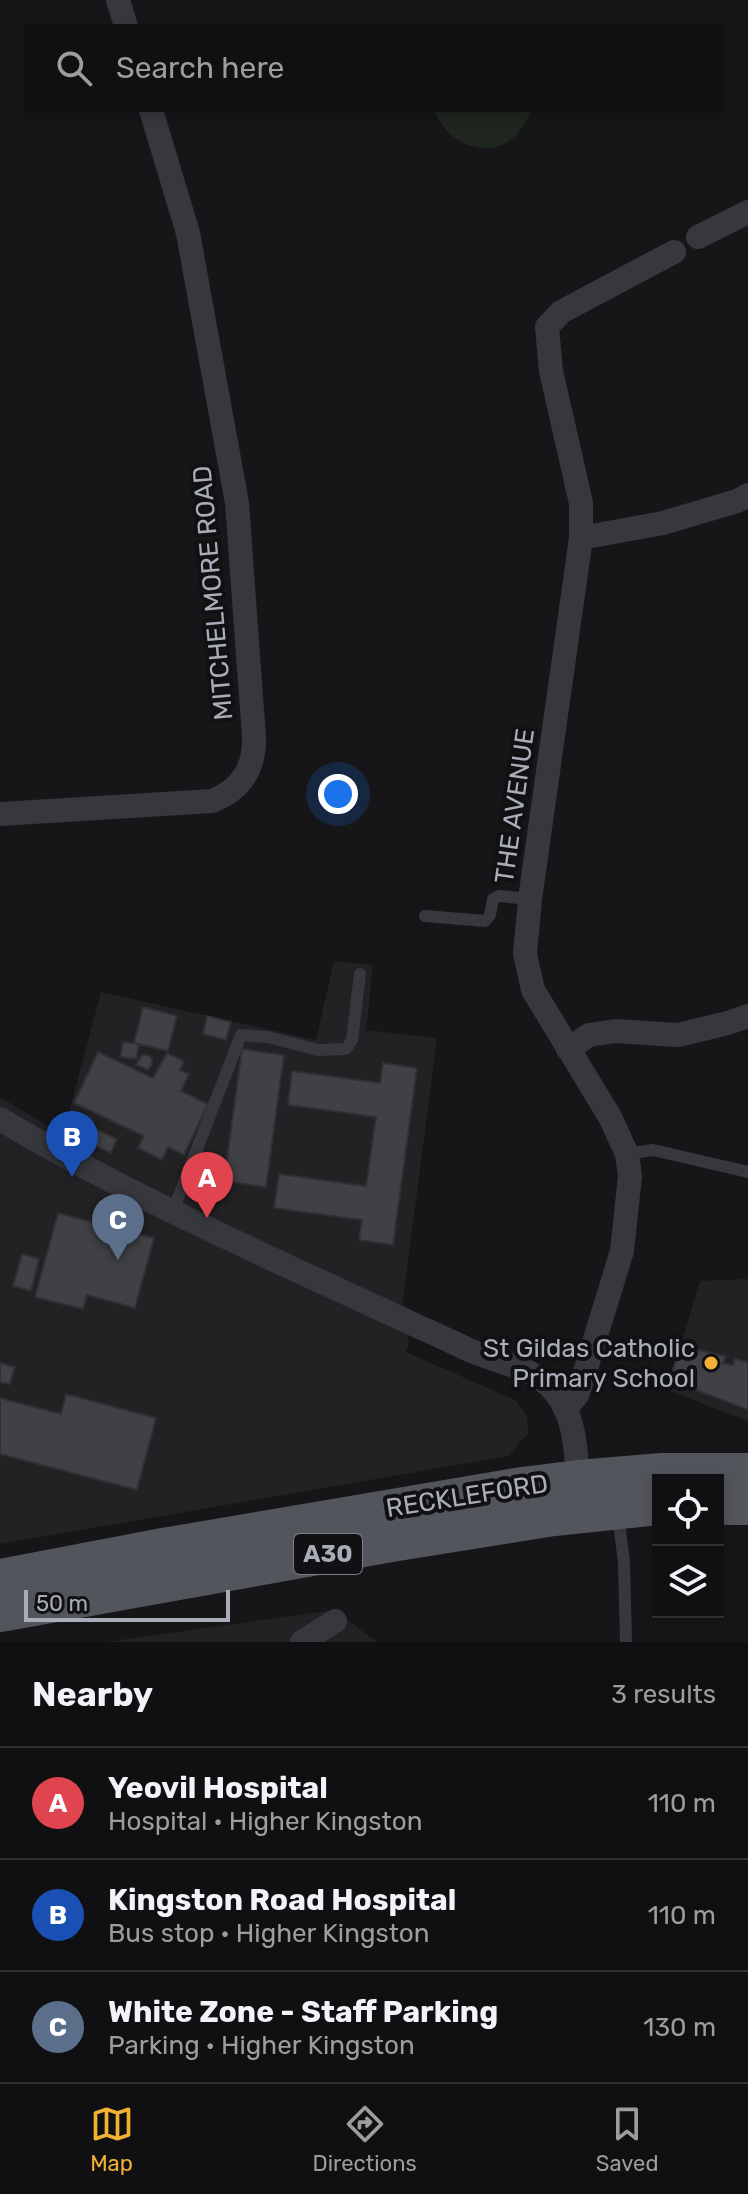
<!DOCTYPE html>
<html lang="en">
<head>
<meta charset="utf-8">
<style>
  :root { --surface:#101012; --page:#1e1e20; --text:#f1f3f6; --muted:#9c9d9f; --line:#303032; --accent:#f2b134 }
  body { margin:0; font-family:Rubik,sans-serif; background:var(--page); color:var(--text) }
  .controls { position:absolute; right:24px; bottom:24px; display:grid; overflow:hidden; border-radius:0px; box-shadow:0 4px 12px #0003 }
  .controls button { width:72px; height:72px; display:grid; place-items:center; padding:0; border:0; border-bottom:2px solid var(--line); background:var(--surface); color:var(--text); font:40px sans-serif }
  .scale { position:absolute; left:24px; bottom:20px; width:206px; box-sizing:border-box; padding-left:8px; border:4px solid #a8adb8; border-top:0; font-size:22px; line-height:28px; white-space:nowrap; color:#a8adb8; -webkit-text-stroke:6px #111113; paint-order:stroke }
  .you { position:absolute; left:338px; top:794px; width:28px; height:28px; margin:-20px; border:6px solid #fff; border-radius:50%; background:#1a73e8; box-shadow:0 0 0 12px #1a73e833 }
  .badge { display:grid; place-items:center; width:52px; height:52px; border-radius:50%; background:var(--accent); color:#fff; font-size:26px; font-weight:700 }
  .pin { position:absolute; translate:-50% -66px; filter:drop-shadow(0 2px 4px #0008) }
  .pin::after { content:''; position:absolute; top:42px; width:28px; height:24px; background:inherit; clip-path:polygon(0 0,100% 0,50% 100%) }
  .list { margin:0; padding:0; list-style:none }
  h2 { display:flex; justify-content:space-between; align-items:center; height:104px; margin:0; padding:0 32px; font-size:34px }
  h2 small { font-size:26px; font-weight:400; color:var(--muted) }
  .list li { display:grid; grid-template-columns:52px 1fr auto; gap:24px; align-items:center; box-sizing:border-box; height:112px; padding:0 32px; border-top:2px solid var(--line) }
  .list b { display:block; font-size:30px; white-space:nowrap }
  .list p { margin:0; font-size:26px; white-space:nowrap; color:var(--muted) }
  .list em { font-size:26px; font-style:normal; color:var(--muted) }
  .icon { flex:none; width:44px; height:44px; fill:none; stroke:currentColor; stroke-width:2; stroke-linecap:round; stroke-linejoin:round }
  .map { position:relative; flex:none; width:748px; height:1642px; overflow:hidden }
  .search { position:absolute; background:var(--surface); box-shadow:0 4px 12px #0003; left:24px; right:24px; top:24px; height:88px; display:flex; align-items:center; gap:20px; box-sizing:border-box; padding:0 28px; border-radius:0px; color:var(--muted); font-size:30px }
  .sheet { height:440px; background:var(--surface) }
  nav { display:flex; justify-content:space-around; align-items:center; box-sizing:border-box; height:112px; border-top:2px solid var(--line); background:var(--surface); font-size:22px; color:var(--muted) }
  nav a { display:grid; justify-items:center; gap:4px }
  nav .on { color:var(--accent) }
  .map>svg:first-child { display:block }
  .built { fill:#222225 }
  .green { fill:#1e261f }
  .building { fill:#404145; stroke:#303034; stroke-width:2 }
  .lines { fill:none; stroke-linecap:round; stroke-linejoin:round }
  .lane { stroke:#37383d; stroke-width:12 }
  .street { stroke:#37383d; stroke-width:24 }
  .primary { stroke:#53555c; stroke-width:38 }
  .poi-dot { fill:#f2b134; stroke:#111113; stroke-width:3 }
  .labels { text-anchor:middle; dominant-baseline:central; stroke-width:8; stroke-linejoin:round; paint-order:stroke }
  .shield { fill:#111113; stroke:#7b7e86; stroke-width:2 }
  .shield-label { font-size:24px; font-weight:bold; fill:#a8adb8 }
  .street-label { font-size:26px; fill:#a8adb8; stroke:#111113 }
  .poi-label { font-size:26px; fill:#a8adb8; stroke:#111113; text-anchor:end }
</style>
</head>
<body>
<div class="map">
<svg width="748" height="1642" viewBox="0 0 748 1642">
  <rect width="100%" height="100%" fill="#161618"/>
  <path class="built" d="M334,961L373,965L366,1030L437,1038L403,1300L409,1345L406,1352L515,1400L527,1416L528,1433L509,1456L0,1544V1097L63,1135L101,992L316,1040Z
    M748,1279V1421L667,1390L700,1281Z
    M334,1610L377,1642H106Z"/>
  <path class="green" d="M434,110H531C513,163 455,159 434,110Z"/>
  <path class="building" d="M143,1007L177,1016L168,1051L134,1043Z
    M207,1016L231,1022L226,1040L203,1034Z
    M123,1042L139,1044L136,1059L120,1057Z
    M242,1049L284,1055L266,1187L224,1181Z
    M98,1052L153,1078L167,1053L184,1061L180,1070L189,1074L181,1091L208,1104L184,1155L168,1147L162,1160L138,1148L144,1136L74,1103Z
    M142,1055H149L152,1059V1064L148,1070L136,1065Z
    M383,1063L417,1068L393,1245L359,1240L362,1220L274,1208L279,1174L366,1186L376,1117L288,1105L292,1071L380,1083Z
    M81,1122L117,1139L111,1153L74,1136Z
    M58,1213L154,1238L135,1308L87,1295L83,1309L35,1297Z
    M22,1254L39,1259L31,1291L13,1286Z
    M680,1346L726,1356L723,1363L733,1365L735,1359L748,1362V1410L670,1380Z
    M0,1363L15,1367L10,1384L0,1382Z
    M66,1394L156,1418L137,1490L0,1454V1398L61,1414Z"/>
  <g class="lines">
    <path class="lane" d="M425,916L485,921L490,915L493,899L499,896L530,899
      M627,1154L653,1150L748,1172
      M173,1211L241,1035L268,1037L318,1050L346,1049L352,1040L360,974
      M618,1514L624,1563L626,1642"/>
    <path class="street" d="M118,0L126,26
      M698,237L748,212
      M581,538L663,523L737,501L748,495
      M0,814L212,801C241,790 255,768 254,737L237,503L188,233L151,110
      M568,1049L589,1035L615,1031L678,1035L728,1023L748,1016
      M0,1119C134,1199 278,1261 419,1327C436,1334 452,1342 469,1350C497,1362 536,1368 555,1392C575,1416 576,1450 578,1479
      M565,1409L577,1395L584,1375L622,1251L630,1176L627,1154L610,1117L533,990L525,954L530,899L581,538V503L551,371L547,327L561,312L674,252
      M302,1642L335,1621"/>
    <path class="primary" d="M718,1506H748
      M0,1578L163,1547L522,1486L578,1479L662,1472H748
      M0,1613L391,1543L554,1517L658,1506"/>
  </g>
  <circle class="poi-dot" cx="711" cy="1363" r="8"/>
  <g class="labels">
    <rect class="shield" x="294" y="1534" width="68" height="40" rx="6"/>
    <g class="shield-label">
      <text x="328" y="1554">A30</text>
    </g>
    <g class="street-label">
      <text transform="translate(213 593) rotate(-95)">MITCHELMORE ROAD</text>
      <text transform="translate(515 806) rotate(-82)">THE AVENUE</text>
      <text transform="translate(467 1496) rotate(-9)">RECKLEFORD</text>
    </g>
    <g class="poi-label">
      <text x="695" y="1348">St Gildas Catholic<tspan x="695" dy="30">Primary School</tspan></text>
    </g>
  </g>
</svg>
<div class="controls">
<button><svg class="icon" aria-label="locate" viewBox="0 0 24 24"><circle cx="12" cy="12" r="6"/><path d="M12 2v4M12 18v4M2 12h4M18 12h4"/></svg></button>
<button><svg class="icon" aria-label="layers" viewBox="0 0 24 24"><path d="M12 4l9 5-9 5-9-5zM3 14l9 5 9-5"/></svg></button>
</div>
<div class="scale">50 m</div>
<div class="you"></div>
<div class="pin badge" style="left:207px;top:1218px;background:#e0444e">A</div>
<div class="pin badge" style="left:72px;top:1177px;background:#1a4fb4">B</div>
<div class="pin badge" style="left:118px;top:1260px;background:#5c6f8a">C</div>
<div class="search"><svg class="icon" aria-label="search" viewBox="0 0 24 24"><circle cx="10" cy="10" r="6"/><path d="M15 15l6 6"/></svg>Search here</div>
</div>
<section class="sheet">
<h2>Nearby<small>3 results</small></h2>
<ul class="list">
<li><span class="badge" style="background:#e0444e">A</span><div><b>Yeovil Hospital</b><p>Hospital · Higher Kingston</p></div><em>110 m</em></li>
<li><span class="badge" style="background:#1a4fb4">B</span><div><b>Kingston Road Hospital</b><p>Bus stop · Higher Kingston</p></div><em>110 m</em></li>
<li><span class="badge" style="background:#5c6f8a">C</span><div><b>White Zone - Staff Parking</b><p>Parking · Higher Kingston</p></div><em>130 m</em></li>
</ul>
</section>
<nav>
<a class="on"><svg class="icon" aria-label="map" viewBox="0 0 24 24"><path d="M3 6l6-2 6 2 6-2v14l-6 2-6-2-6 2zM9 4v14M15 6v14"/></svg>Map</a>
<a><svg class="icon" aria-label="directions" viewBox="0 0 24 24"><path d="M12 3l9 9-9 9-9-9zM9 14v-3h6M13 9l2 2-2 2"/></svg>Directions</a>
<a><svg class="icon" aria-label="saved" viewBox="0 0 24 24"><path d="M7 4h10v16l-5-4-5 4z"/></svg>Saved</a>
</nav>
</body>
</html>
